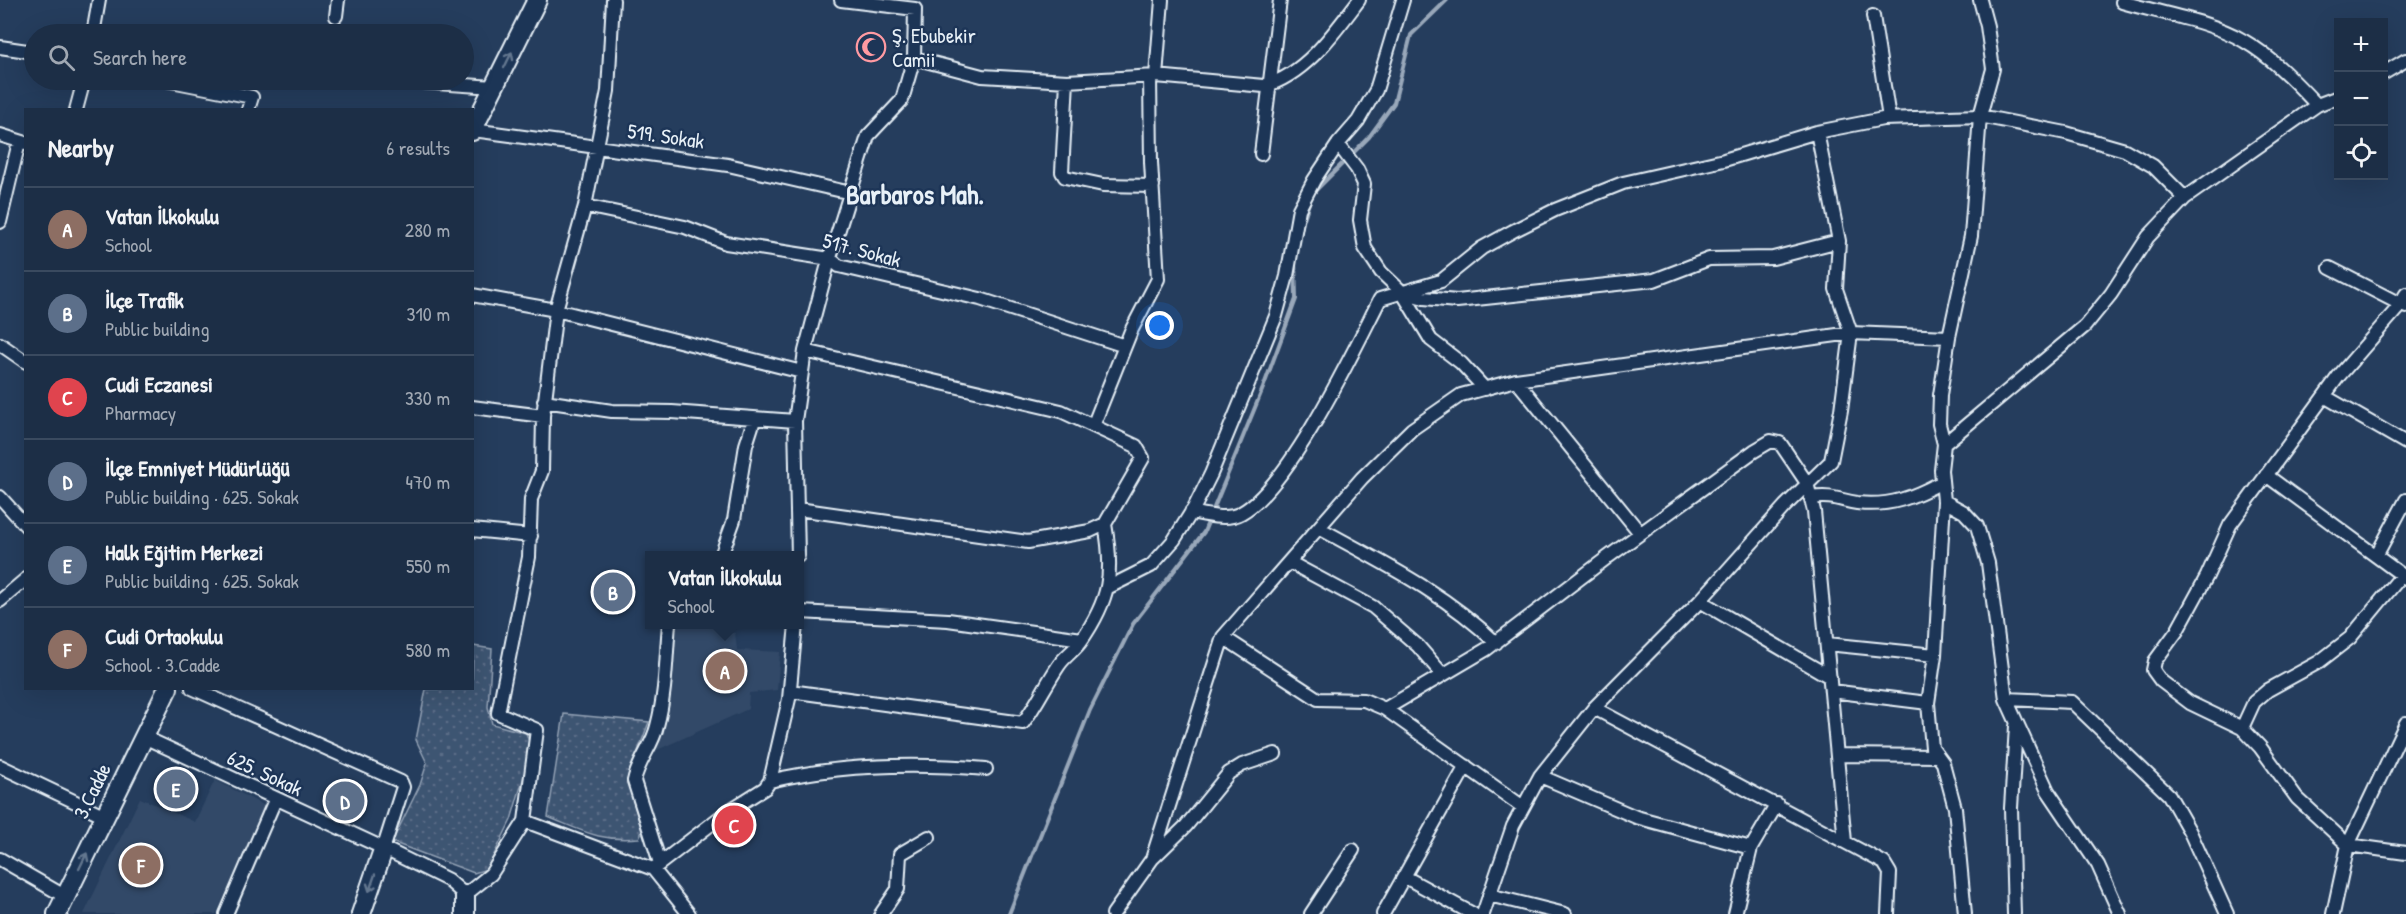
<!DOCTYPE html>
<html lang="en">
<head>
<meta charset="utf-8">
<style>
  :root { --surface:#1c2e46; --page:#293a51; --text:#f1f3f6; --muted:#a0a8b3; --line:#3a4a5f; --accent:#8bbbb9 }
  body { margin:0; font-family:"Patrick Hand",sans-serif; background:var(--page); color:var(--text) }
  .controls { position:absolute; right:18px; top:18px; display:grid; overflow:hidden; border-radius:0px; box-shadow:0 6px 24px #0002 }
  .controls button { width:54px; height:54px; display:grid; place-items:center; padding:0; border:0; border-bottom:2px solid var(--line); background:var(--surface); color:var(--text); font:30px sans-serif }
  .you { position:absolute; left:1160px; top:326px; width:21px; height:21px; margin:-15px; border:4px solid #fff; border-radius:50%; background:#1a73e8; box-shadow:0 0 0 9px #1a73e833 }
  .badge { display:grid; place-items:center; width:39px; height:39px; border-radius:50%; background:var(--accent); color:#fff; font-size:20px; font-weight:700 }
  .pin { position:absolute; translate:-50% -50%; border:3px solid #fff; box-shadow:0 2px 6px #0006 }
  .popup { position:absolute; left:645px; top:551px; width:159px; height:78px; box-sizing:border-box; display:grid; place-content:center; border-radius:0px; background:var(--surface); filter:drop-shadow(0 2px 4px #0005); font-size:20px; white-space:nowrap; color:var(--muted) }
  .popup b { font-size:22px; color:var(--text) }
  .popup::after { content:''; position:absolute; left:50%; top:100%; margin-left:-12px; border:12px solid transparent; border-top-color:var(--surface) }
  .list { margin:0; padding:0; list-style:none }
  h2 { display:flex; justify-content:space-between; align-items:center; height:78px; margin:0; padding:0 24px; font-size:26px }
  h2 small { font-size:20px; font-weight:400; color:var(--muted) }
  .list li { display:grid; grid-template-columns:39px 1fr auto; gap:18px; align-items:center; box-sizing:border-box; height:84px; padding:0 24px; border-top:2px solid var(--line) }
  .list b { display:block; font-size:22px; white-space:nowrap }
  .list p { margin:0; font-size:20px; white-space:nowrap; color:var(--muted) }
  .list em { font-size:20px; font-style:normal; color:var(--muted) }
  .icon { flex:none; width:33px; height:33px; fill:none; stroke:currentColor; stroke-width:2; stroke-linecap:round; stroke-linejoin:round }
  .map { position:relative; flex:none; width:2406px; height:914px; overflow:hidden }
  .search { position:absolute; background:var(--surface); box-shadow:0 6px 24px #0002; left:24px; top:24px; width:450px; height:66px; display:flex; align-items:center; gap:15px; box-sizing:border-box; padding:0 21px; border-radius:33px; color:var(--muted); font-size:22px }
  .panel { position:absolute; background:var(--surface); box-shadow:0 6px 24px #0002; left:24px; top:108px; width:450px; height:582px; border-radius:0px }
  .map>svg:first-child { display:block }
  .built { fill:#334a68 }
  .park { fill:url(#park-dots); stroke:#93a2b5; stroke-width:1.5 }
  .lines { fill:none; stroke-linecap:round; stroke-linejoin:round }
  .stream { stroke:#99a8ba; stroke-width:4 }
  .street-casing { stroke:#e8f1f8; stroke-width:16 }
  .secondary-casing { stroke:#e8f1f8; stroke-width:22 }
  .street { stroke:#1d3557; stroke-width:12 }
  .secondary { stroke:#1d3557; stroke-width:18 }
  .oneway { stroke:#64778f }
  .labels { text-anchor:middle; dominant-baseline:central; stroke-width:5; stroke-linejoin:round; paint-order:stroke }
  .poi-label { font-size:21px; fill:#e8f1f8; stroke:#1d3557; text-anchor:start }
  .street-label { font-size:21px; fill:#e8f1f8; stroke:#1d3557 }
  .district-label { font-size:27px; font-weight:bold; fill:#e8f1f8; stroke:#1d3557 }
</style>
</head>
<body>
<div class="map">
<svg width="2406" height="914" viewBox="0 0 2406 914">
  <defs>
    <pattern id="park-dots" width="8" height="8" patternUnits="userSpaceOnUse" patternTransform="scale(1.5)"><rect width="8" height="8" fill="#3e5472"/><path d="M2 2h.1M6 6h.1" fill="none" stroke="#5a6d87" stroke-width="1.8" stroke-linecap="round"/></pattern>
  </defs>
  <rect width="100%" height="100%" fill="#253d5d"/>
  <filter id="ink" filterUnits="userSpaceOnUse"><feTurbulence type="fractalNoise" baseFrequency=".0167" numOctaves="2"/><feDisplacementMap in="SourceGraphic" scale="12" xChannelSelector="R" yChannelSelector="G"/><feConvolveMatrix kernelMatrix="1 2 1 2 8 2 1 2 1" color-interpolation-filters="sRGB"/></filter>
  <g filter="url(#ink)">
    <path class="built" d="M677,625H722V632L735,633L737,650L780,652L777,690L749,693L748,709L657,750L668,708Z
      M215,780L265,806L216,914H84L140,798L195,822Z"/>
    <path class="park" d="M473,646L492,649L488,707L492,724L526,733L532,749L511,820L487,869L474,873L392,842L420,785L427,763L416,740L426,689L472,688Z
      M564,714L649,722L627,780L642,831L639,838C600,842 583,831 548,817Z"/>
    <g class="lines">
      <path class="stream" d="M1301,228L1312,194L1369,137L1394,103L1411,35L1447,0
        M1009,914L1090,710L1133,624L1204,532L1263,388L1296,299L1295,259"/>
      <g class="street-casing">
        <path id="street" d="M2122,2C2159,13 2211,21 2244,41C2272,57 2295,82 2317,105
          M336,16L338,0
          M1873,16L1889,118
          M93,34L99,0
          M0,47L34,52
          M914,58L982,76L1067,81L1156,76L1264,86C1305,75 1334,33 1359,0
          M2384,73L2406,60
          M1156,76L1162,0
          M166,80L252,97L248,110
          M392,80L494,87
          M1067,81L1062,172L1065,177L1103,185L1153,186
          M76,110L84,80
          M473,130L728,165L851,193
          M0,135L26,143
          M1338,144L1357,169L1364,184L1360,220L1365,248L1381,272L1402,292L1424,298L1457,301L1654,280L1709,259L1773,258L1839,241
          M1261,154L1280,0
          M585,206L685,227L726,243L830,259L839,266L980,299L1125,346
          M0,222L19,142
          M2330,268L2406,307
          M1402,292L1431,340L1461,363L1485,389
          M2406,294L2397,309L2338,377L2230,525L2207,576L2177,631L2155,661L2153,670L2161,681L2190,703L2242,728L2260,747L2297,798L2348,845L2406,853
          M472,295L556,310L802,372
          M0,344L26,362
          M1516,380L1640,533
          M2324,396L2406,443
          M544,401L612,411L672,412L795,421
          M472,407L543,416
          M1093,426L1131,331L1158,279L1151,162L1150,77
          M1944,444L2085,326L2111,294L2148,237L2185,198L2317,105L2338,97
          M2266,475L2406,578
          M0,497L26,526
          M1811,498C1833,495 1838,500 1857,503C1890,507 1914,497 1942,482
          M1944,501L1964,512L1977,526L1988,563L2006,699L2048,791L2098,865L2120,914
          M798,509L1028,542L1090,531L1105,524L1143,458L1136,446L1061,411L805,351
          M1191,512C1206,515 1227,521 1241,513C1290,486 1353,352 1380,299L1441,281L1482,248L1513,231L1555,210L1623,183L1724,160L1817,132L1883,119L1980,116L2066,133L2125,150L2153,166L2185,198
          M1319,528C1381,562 1445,593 1496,643
          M472,530L531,536
          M721,556L734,520L746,445L754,420
          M798,556L795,421L805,351L828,264L868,136L902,100L914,58L915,9L841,0
          M2376,556L2406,500
          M1289,562L1373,607L1418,646L1443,675
          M1109,587L1151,566L1174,540L1194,508L1211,474L1276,316L1287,276L1299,209L1314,180L1338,144L1358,121L1376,90L1403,0
          M0,601L26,579
          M1700,601L1830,677
          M800,612L948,620L1082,639
          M1223,637L1318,699L1364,700L1385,709L1523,807
          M1827,644L1935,655
          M192,688L401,782L403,787L382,853
          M790,691L1023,723C1037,704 1046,684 1059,665C1065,656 1075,650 1081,641C1110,599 1114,574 1105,524
          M1831,691L1928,703
          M2006,699L2072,702L2169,795L2190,832L2227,914
          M1594,708L1884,863L1890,873L1888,914
          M1385,709L1487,649L1608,557L1754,451L1771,441L1780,443L1807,483L1814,511L1845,842
          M2242,728L2254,702L2268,690L2319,662L2350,638L2402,575
          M144,737L383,848L448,880L465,895L491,874L525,821L537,730L498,713L529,557L531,499L542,471L543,416L556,310L585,206L608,91L613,0
          M1837,755L1938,756
          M0,766L105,816
          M1540,776L1636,817L1751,848
          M770,781C841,764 913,763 986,769
          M525,821L653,869L689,914
          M1153,858L1186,826L1229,773L1242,765L1275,754
          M0,859L66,897
          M660,863L634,781C638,761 653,745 657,726C666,693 666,658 669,624
          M653,869L727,812L765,788L770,781L789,699L796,624
          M1405,877L1473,914
          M1489,895L1565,914
          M226,914L275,800
          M881,914L898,889L900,854L929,837
          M1113,914L1152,859L1223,637L1362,478L1412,429L1461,395L1516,380L1851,333L1949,337
          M1311,914L1353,850
          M1383,914L1466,766
          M1483,914L1513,826L1540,776L1594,708L1700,601L1785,506L1831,461L1841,410L1851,333L1836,289L1839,241L1817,132
          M1735,914L1751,848L1777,804
          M1965,914L1955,808L1943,763L1932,748L1928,703L1935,655L1944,501L1941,470L1944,444L1939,424L1940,395L1949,337L1971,236L1980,116L1993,69L1987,26L1980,0
          M2014,914L2011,808L2016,726
          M2333,914L2348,845L2406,723"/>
      </g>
      <g class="secondary-casing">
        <path id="secondary" d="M472,131L537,0
          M465,895V914
          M57,914L168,688
          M361,914L382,853"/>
      </g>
      <use href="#street" class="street"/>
      <use href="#secondary" class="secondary"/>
    </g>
    <defs><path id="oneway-shaft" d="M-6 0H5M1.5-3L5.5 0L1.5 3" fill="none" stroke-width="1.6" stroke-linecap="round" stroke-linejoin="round" transform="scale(1.5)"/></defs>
    <g class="oneway">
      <use href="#oneway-shaft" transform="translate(508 60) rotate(-64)"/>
      <use href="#oneway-shaft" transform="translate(83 861) rotate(-64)"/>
      <use href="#oneway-shaft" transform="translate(372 883) rotate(109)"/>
    </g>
  </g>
  <defs>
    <g id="mosque-ring" transform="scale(1.5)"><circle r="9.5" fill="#1d3557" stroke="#ff9aa2" stroke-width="1.5"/><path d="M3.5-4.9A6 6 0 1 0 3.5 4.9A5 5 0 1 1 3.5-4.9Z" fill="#ff9aa2"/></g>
  </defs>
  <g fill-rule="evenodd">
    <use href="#mosque-ring" x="871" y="47"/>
  </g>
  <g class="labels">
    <g class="poi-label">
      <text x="892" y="35">Ş. Ebubekir<tspan x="892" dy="24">Camii</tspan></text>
    </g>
    <g class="street-label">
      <text transform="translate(666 136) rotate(8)">519. Sokak</text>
      <text transform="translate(862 250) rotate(15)">517. Sokak</text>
      <text transform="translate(265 773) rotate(25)">625. Sokak</text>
      <text transform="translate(92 791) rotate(-64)">3.Cadde</text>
    </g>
    <g class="district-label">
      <text x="915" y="194">Barbaros Mah.</text>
    </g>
  </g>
</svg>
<div class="controls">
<button>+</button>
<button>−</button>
<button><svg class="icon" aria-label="locate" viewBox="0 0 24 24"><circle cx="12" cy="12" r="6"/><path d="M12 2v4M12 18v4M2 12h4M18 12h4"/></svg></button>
</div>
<div class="you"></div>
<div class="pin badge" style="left:725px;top:671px;background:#8d6e63">A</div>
<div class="popup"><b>Vatan İlkokulu</b>School</div>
<div class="pin badge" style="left:613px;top:592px;background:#5c6f8a">B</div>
<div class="pin badge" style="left:734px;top:825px;background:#e0444e">C</div>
<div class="pin badge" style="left:345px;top:801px;background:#5c6f8a">D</div>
<div class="pin badge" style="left:176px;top:789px;background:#5c6f8a">E</div>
<div class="pin badge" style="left:141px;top:865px;background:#8d6e63">F</div>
<div class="search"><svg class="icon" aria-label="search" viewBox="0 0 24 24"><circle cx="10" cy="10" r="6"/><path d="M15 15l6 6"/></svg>Search here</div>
<section class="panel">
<h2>Nearby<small>6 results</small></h2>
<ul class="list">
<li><span class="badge" style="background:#8d6e63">A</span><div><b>Vatan İlkokulu</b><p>School</p></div><em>280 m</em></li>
<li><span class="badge" style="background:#5c6f8a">B</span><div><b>İlçe Trafik</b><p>Public building</p></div><em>310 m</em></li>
<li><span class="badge" style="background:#e0444e">C</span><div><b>Cudi Eczanesi</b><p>Pharmacy</p></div><em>330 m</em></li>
<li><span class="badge" style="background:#5c6f8a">D</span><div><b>İlçe Emniyet Müdürlüğü</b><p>Public building · 625. Sokak</p></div><em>470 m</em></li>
<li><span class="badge" style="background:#5c6f8a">E</span><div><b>Halk Eğitim Merkezi</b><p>Public building · 625. Sokak</p></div><em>550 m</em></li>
<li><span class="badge" style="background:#8d6e63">F</span><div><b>Cudi Ortaokulu</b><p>School · 3.Cadde</p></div><em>580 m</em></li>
</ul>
</section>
</div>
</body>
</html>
